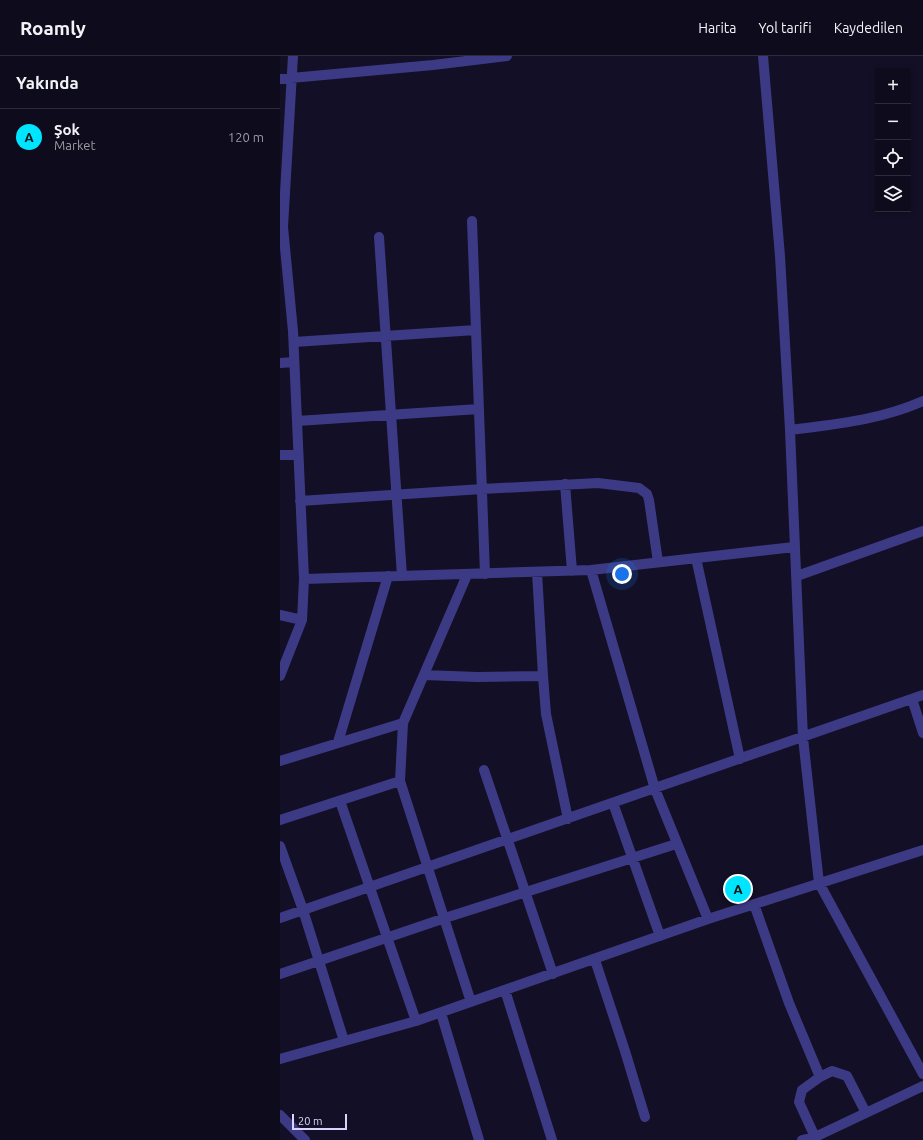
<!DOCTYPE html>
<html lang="tr">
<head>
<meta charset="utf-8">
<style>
  :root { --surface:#0e0b1c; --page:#1c1929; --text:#f1f3f6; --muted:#9b9ba3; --line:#2e2b3b; --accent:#00e5ff }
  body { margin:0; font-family:Ubuntu,sans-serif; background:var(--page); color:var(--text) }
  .controls { position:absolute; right:12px; top:12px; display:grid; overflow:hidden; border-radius:0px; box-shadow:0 2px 6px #0003 }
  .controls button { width:36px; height:36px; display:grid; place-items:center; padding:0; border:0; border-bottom:1px solid var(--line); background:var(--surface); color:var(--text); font:20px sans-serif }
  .scale { position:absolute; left:12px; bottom:10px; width:55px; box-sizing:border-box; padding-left:4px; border:2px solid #d9d4ff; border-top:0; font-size:11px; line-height:14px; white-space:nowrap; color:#d9d4ff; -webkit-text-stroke:3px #130f26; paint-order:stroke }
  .you { position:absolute; left:342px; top:518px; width:14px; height:14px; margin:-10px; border:3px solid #fff; border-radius:50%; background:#1a73e8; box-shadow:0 0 0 6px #1a73e833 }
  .badge { display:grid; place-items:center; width:26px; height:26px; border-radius:50%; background:var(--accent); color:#111; font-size:13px; font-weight:700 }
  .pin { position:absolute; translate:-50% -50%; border:2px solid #fff; box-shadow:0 1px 4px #0006 }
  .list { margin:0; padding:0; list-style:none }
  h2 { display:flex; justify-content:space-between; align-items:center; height:52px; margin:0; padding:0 16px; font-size:17px }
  h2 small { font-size:13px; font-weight:400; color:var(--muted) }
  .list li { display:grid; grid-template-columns:26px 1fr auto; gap:12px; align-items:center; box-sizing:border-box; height:56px; padding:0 16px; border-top:1px solid var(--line) }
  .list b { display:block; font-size:15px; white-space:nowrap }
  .list p { margin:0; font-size:13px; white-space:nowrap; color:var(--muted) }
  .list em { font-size:13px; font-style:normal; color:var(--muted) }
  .icon { flex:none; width:22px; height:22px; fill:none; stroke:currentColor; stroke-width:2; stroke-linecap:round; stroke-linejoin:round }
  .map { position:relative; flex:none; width:643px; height:1084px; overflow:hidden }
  header { display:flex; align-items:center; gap:24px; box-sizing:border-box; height:56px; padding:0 20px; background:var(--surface); border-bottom:1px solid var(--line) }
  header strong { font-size:19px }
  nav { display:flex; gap:22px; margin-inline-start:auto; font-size:14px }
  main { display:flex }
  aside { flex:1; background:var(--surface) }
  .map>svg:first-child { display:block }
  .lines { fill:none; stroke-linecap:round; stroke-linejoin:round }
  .minor { stroke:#3d3a85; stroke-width:10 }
</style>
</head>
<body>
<header>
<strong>Roamly</strong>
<nav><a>Harita</a><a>Yol tarifi</a><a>Kaydedilen</a></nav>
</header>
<main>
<aside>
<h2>Yakında<small></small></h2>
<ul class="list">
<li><span class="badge">A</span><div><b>Şok</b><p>Market</p></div><em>120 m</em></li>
</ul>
</aside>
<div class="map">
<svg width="643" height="1084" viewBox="0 0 643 1084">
  <rect width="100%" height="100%" fill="#130f26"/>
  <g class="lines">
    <path class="minor" d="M483,0L500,200L510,374L523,682L539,827L643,1018
      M0,23L153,9L227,0
      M192,165L205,518
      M99,181L122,520
      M14,286L196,274
      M0,307L14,306
      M17,365L199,353
      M510,374C556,368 600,364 643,345
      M0,399H18
      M285,428L292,515
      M20,445L202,433L318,427L359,432L367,438L369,444L378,506
      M416,502L460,703
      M311,514L375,733L428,863
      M257,516L263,620
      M187,519L123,667L120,725L191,946
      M517,520L643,475
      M24,523L311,514L514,491
      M0,559L22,564
      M144,619L197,621L263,620L266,658L288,763
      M0,620L22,564L24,523L13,275L3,171L13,0
      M632,643L643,677
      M58,686L108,520
      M0,705L123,667
      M204,714L273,918
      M60,745L136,965
      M333,747L380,880
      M0,764L120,725
      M0,790L23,854L64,985
      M474,848L509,947L540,1021
      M0,862L643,639
      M315,904L345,995L365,1061
      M0,918L165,862L396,788
      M225,934L272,1084
      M161,957L199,1084
      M0,1003L136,965L428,863L643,794
      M0,1059L25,1084
      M535,1081L519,1046L522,1034L540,1021L552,1015L567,1020L586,1057
      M522,1084L535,1081L643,1030"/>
  </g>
</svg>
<div class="controls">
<button>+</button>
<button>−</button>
<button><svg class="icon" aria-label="locate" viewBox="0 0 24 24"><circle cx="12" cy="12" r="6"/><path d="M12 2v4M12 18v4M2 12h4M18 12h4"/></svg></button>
<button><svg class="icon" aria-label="layers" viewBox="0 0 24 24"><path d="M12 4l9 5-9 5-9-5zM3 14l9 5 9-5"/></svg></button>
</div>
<div class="scale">20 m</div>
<div class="you"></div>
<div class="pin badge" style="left:458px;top:833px">A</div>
</div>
</main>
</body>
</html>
